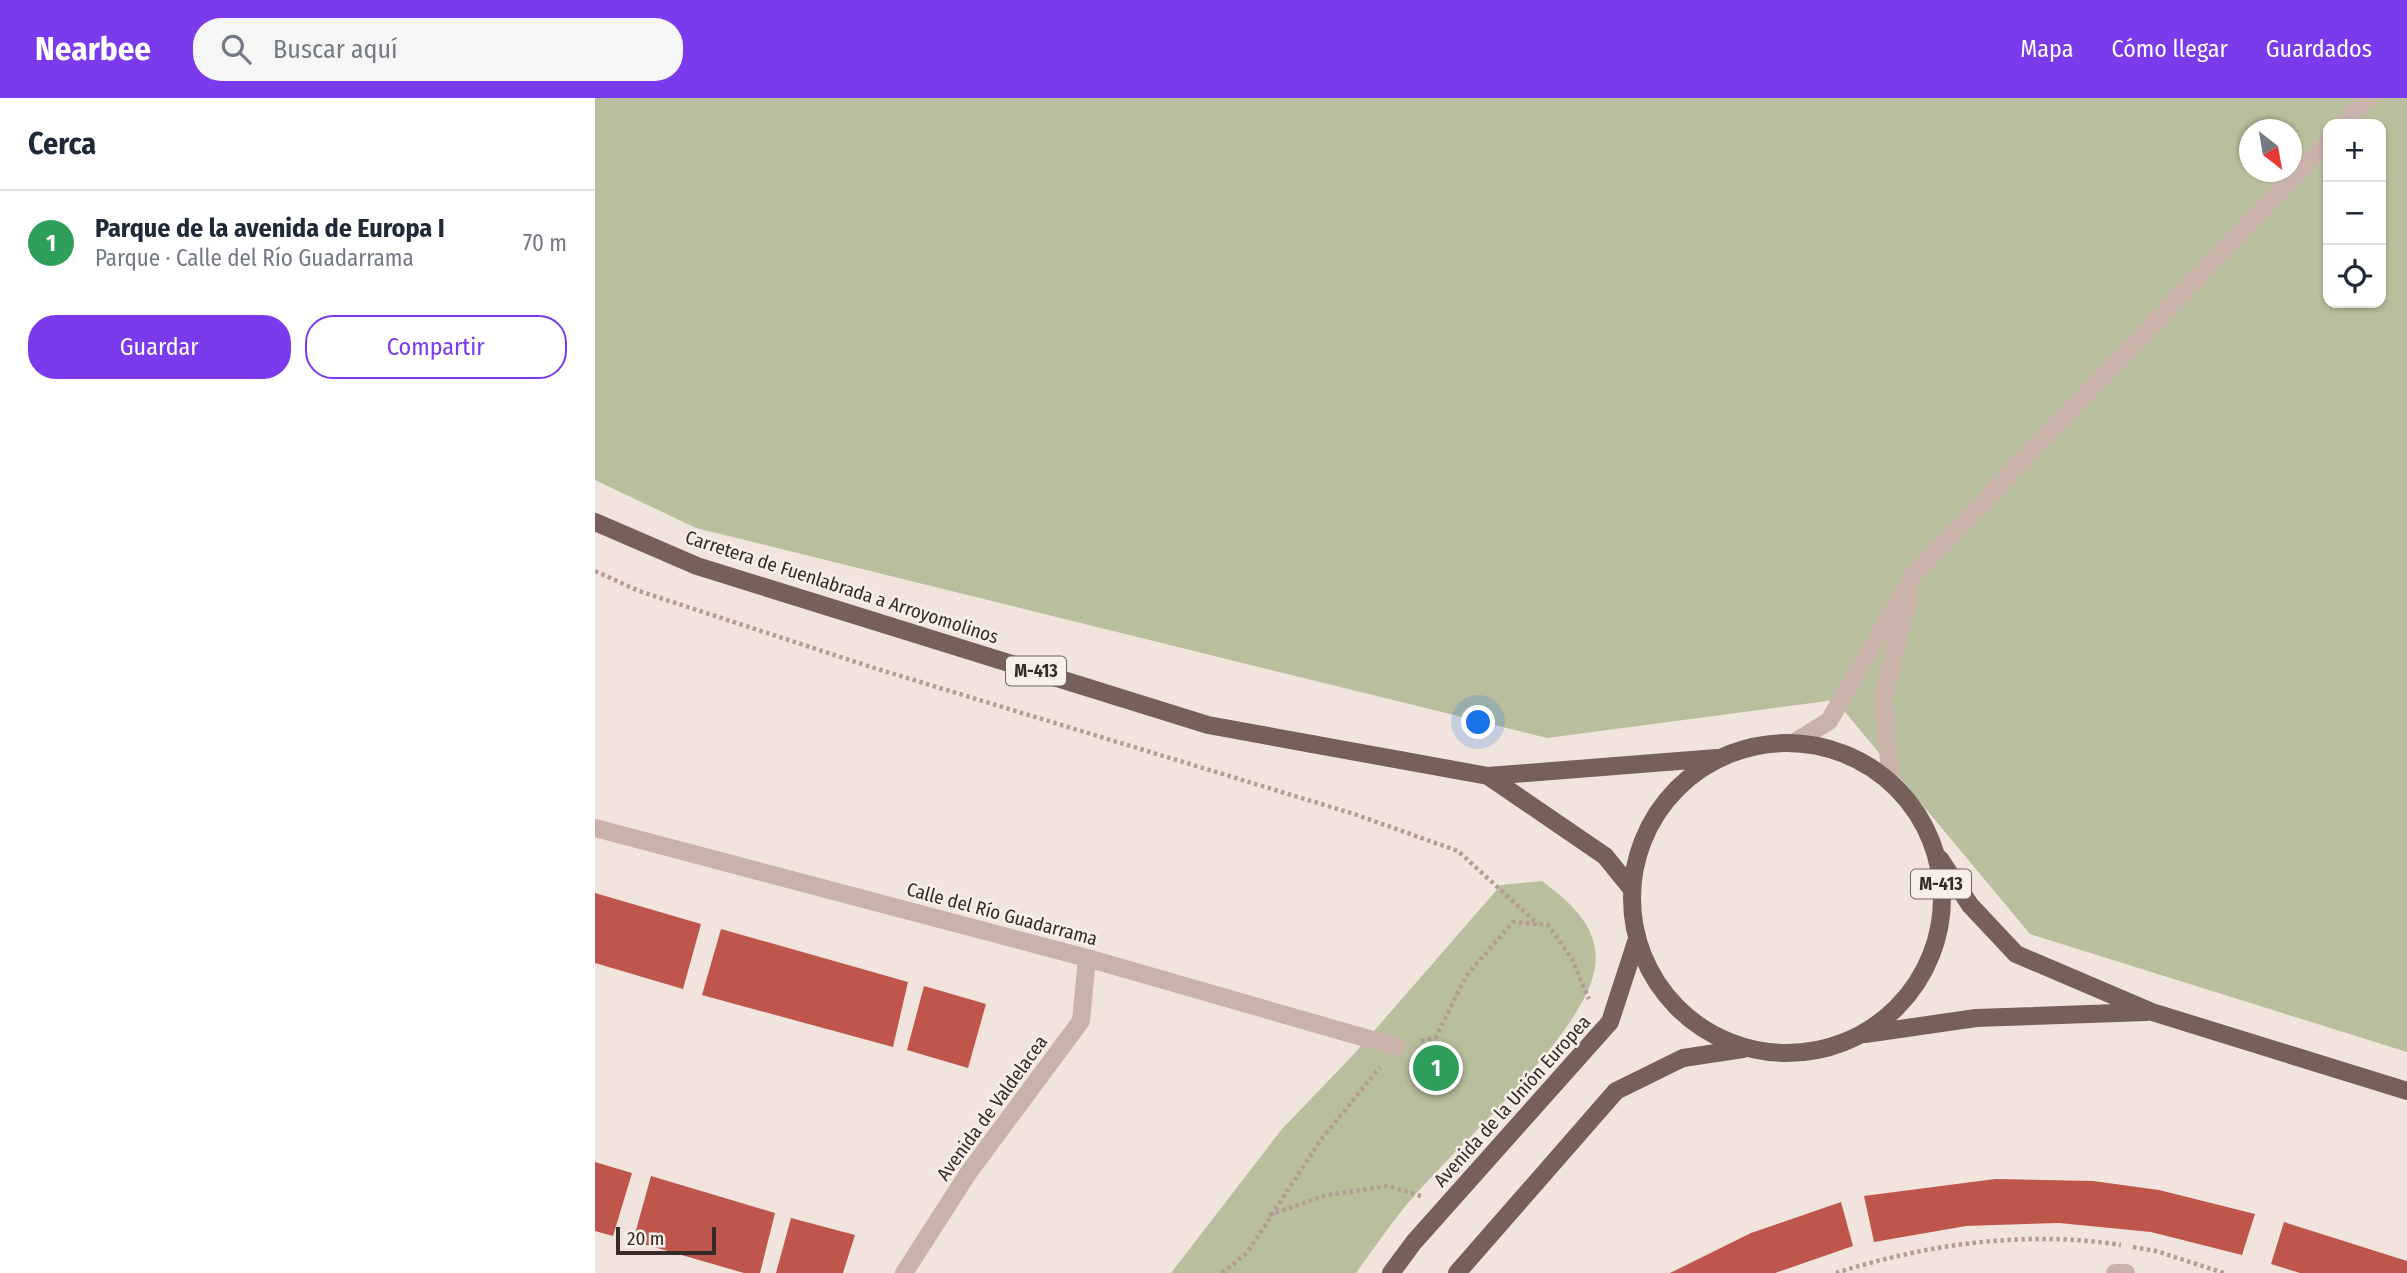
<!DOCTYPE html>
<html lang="es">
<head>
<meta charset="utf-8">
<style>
  :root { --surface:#fff; --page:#f6f6f7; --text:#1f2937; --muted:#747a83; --line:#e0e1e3; --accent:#7c3aed }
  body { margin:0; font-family:"Fira Sans Condensed",sans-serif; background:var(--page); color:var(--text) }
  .controls { position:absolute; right:21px; top:21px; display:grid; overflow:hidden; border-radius:14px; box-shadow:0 2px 5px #0004 }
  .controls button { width:63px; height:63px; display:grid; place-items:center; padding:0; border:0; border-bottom:2px solid var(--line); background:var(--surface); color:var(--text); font:35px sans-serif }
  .compass { position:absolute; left:1644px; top:21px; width:63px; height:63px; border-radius:50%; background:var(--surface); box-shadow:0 2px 5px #0004; rotate:149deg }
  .scale { position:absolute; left:21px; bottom:18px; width:100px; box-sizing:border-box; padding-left:7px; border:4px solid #352a28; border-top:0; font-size:19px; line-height:24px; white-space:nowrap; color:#352a28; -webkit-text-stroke:5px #f8efe8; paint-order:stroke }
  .you { position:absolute; left:884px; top:625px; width:24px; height:24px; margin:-18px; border:5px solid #fff; border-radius:50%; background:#1a73e8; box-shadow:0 0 0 10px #1a73e833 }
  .badge { display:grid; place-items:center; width:46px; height:46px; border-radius:50%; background:var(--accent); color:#fff; font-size:23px; font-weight:700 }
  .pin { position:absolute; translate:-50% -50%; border:4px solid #fff; box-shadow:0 2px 7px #0006 }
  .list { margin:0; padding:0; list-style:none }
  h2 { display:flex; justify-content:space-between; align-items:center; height:91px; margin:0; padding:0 28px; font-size:30px }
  h2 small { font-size:23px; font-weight:400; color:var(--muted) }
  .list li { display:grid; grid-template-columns:46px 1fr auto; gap:21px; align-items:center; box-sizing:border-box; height:105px; padding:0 28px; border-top:2px solid var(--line) }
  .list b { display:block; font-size:26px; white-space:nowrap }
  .list p { margin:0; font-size:23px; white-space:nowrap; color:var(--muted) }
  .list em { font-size:23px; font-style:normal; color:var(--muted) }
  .actions { display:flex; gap:14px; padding:21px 28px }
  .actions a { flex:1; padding:16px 0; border:2px solid var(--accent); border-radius:28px; text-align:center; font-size:24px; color:var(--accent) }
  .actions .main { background:var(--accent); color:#fff }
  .icon { flex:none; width:38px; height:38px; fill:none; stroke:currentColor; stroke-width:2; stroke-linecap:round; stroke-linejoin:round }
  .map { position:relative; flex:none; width:1812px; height:1175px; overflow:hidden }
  header { display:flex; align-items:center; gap:42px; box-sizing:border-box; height:98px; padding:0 35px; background:var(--accent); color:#fff }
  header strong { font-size:33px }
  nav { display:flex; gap:38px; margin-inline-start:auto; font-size:24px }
  .search { width:490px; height:63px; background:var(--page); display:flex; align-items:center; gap:18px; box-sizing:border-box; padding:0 24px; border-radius:28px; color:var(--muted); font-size:26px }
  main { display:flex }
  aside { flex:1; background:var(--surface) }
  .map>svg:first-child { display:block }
  .green { fill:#b9bf9d; fill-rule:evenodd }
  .building { fill:#bf564c }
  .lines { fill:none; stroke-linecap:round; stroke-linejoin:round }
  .path { stroke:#b49c93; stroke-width:4.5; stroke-dasharray:3.5 3.5; stroke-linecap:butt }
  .minor { stroke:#c8b2a9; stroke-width:18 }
  .major { stroke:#775f5a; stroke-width:18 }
  .labels { text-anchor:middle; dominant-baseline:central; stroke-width:5; stroke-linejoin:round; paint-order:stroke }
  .shield { fill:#f8efe8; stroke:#706562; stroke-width:2 }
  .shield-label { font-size:18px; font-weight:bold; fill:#352a28 }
  .street-label { font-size:19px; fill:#352a28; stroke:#f8efe8 }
</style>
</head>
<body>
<header>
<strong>Nearbee</strong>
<div class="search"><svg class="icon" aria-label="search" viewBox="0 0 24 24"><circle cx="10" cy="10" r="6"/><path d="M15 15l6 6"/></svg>Buscar aquí</div>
<nav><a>Mapa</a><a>Cómo llegar</a><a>Guardados</a></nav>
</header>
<main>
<aside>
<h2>Cerca<small></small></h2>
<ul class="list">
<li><span class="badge" style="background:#2e9e5b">1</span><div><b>Parque de la avenida de Europa I</b><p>Parque · Calle del Río Guadarrama</p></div><em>70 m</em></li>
</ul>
<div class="actions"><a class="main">Guardar</a><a>Compartir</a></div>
</aside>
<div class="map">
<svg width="1812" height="1175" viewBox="0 0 1812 1175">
  <rect width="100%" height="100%" fill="#f1e4dc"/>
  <path class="green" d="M0,0H1812V954L1435,836L1240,602L952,640L101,430L0,382ZM1733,26H1786V205H1733ZM1654,32H1696V74H1654Z
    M947,783C975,804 1006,830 1000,869C991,934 865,1045 819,1098C798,1122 780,1149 761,1175H576L687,1031L759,956L906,787Z"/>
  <path class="building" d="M0,795L106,826L88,891L0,865Z
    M126,831L313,884L298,949L107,897Z
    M329,888L391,906L373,970L312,952Z
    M0,1064L37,1075L18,1138L0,1133Z
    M56,1078L180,1115L165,1175H149L38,1143Z
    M1400,1081L1498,1083L1564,1092L1660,1116L1647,1157L1556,1134L1464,1125L1371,1128L1279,1144L1269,1098Z
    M1246,1104L1258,1148L1180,1175H1075L1156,1135Z
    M196,1120L260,1137L248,1175H181Z
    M1689,1124L1812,1163V1175H1705L1676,1166Z"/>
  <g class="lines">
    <path class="path" d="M0,473L44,493L276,569L759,716L863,753L943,826
      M826,943L841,939L871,878L918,824L953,827L977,861L994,901
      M674,1117L732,1097L793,1088L826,1098
      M1538,1149L1561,1153L1629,1175
      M627,1175L652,1155L725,1043L785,969
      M1241,1175C1332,1146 1431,1132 1526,1147"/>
    <path class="minor" d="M1749,26L1774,0
      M1200,644L1234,623L1319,476L1733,43
      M1296,683L1288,601L1314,497
      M0,730L492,860L802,949
      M309,1175L374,1074L486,923L492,860
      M1520,1175H1531"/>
    <path class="major" d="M0,424L102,468L613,627L893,678L1122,660
      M1037 800a155 155 0 1 1 310 0a155 155 0 1 1-310 0Z
      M893,678L1010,758L1036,790
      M1345,761L1375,807L1421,856L1557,914L1812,993
      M1270,936L1381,920L1552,914
      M796,1175L819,1144L1015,924L1041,844
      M862,1175L1021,993L1088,960L1148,951"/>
  </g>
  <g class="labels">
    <g class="shield">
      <rect x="411" y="558.5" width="60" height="29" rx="5"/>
      <rect x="1316" y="771.5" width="60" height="29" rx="5"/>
    </g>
    <g class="shield-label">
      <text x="441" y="573">M-413</text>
      <text x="1346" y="786">M-413</text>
    </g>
    <g class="street-label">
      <text transform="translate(247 489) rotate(18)">Carretera de Fuenlabrada a Arroyomolinos</text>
      <text transform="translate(407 816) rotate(15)">Calle del Río Guadarrama</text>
      <text transform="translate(917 1003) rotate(-48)">Avenida de la Unión Europea</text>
      <text transform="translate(397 1010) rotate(-54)">Avenida de Valdelacea</text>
    </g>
  </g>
</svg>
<div class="controls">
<button>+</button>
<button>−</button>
<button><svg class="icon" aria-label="locate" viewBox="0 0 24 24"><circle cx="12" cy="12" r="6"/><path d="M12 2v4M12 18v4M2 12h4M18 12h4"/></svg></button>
</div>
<svg class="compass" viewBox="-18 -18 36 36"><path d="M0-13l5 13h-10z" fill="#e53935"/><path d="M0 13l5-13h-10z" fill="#747a83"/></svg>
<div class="scale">20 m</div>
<div class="you"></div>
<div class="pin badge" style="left:841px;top:970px;background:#2e9e5b">1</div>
</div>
</main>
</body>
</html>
